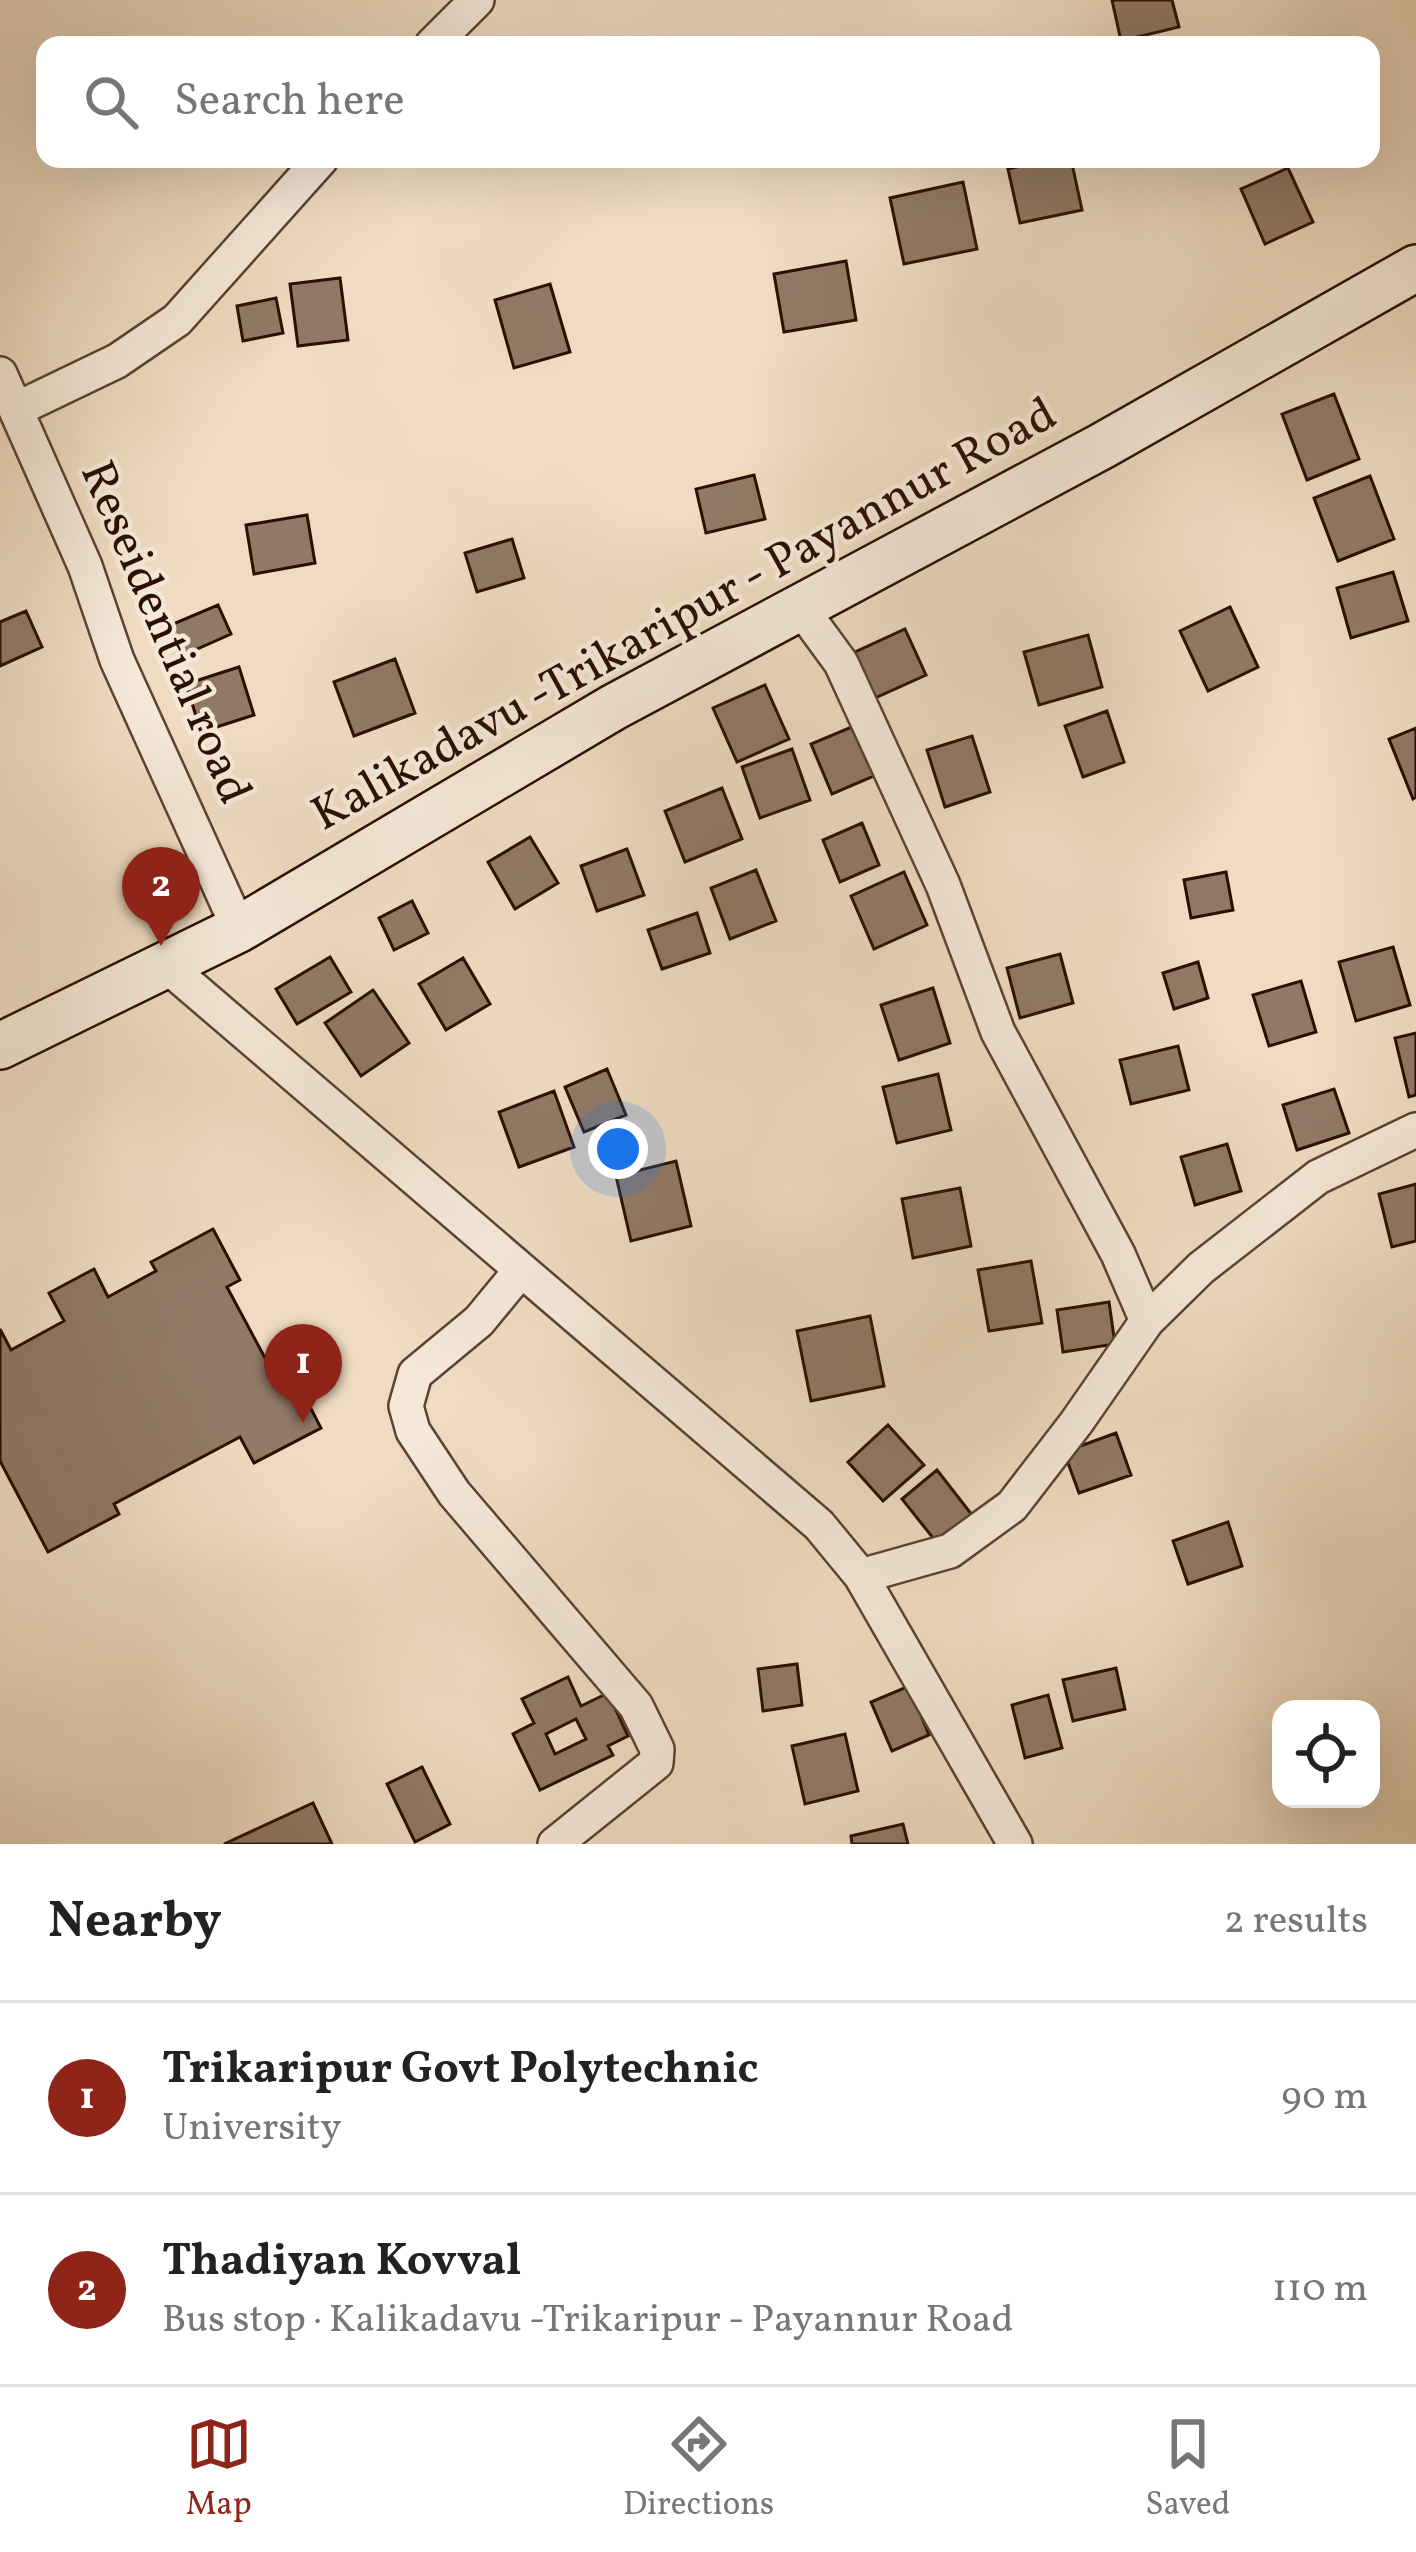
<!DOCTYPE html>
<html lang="en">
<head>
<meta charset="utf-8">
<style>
  :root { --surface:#fff; --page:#f6f6f6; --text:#222; --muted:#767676; --line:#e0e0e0; --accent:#8f2418 }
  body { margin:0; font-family:Vollkorn,serif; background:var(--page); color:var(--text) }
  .controls { position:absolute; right:36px; bottom:36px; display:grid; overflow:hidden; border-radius:24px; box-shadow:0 12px 48px #0002 }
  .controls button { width:108px; height:108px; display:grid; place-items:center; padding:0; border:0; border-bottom:3px solid var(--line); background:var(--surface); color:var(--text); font:60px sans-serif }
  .you { position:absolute; left:618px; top:1149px; width:42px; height:42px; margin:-30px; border:9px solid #fff; border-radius:50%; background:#1a73e8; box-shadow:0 0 0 18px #1a73e833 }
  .badge { display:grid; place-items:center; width:78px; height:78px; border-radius:50%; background:var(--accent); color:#fff; font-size:39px; font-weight:700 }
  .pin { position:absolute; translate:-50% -99px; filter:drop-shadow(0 3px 6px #0008) }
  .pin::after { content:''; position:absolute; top:63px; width:42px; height:36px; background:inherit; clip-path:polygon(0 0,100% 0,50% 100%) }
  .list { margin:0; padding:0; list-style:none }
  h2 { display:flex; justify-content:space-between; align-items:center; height:156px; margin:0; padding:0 48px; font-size:51px }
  h2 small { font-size:39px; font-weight:400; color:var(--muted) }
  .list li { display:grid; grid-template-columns:78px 1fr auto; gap:36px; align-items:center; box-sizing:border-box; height:192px; padding:0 48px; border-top:3px solid var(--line) }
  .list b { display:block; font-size:45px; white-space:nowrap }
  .list p { margin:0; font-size:39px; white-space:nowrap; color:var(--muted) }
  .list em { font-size:39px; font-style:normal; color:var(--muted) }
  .icon { flex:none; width:66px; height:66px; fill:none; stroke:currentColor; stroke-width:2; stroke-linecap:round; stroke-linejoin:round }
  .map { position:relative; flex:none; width:1416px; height:1844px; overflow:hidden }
  .search { position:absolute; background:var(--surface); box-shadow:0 12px 48px #0002; left:36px; right:36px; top:36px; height:132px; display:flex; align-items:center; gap:30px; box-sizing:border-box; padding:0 42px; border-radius:24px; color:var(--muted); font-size:45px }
  .sheet { height:540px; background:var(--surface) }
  nav { display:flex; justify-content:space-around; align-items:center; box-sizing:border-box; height:168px; border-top:3px solid var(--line); background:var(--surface); font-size:33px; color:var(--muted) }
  nav a { display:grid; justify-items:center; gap:6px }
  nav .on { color:var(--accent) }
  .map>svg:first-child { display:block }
  .building { fill:#917965; stroke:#2c0f02; stroke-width:3; fill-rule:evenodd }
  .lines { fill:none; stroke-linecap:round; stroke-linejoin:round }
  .minor-casing { stroke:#5c4232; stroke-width:38 }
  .secondary-casing { stroke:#2c0f02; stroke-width:50 }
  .minor { stroke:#f4e8d7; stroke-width:33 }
  .secondary { stroke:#f4e8d7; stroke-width:45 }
  .labels { text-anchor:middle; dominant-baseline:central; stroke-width:9; stroke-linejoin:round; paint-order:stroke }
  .street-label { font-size:48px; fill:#2c0f02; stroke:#f4e8d7 }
</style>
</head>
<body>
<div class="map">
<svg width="1416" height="1844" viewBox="0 0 1416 1844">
  <rect width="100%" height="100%" fill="#eedbc1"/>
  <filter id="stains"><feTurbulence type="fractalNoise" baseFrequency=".00167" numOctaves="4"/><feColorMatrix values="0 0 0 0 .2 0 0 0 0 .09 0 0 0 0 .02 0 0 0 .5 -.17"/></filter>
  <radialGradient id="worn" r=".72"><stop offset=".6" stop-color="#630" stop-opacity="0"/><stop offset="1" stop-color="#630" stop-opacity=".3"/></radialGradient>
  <path class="building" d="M1112,0H1172L1179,27L1121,41Z
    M1054,159H1071L1082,210L1020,223L1008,169Z
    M1288,168L1313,222L1265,244L1241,189Z
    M963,182L977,249L904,264L890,198Z
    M846,261L856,320L784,332L774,274Z
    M340,278L348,340L298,346L290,284Z
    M550,284L570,352L514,368L495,300Z
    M276,298L283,333L243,341L237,306Z
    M1334,394L1359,459L1307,480L1282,414Z
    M754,475L765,519L706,533L696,489Z
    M1370,476L1394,539L1338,561L1314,498Z
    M307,515L315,563L254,574L246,525Z
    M512,539L524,578L477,592L465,553Z
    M1393,572L1408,621L1351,638L1337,588Z
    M218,605L231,634L179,657L166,627Z
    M1230,607L1258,667L1208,691L1180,631Z
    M26,611L42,647L0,666V622Z
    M905,629L926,675L875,698L855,652Z
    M1088,635L1102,687L1039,705L1024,652Z
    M395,659L415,713L354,736L334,682Z
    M239,667L254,715L201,732L186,684Z
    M765,685L789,739L737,762L713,708Z
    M1107,711L1124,762L1083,777L1065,726Z
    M854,726L874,776L832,794L811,744Z
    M1416,728V797L1413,799L1389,739Z
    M972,736L990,792L945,807L927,750Z
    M792,749L810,800L760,818L742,767Z
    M722,788L742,839L685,862L665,811Z
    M862,823L879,865L840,882L823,840Z
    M530,837L558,883L515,909L488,862Z
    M627,849L644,895L597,911L581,866Z
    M756,870L776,921L730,939L711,888Z
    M904,872L927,925L874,949L851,896Z
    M1226,872L1233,910L1191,918L1184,880Z
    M412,901L428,933L394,950L379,918Z
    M697,913L710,953L662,969L648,930Z
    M1393,947L1410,1005L1356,1021L1339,962Z
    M1060,954L1073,1003L1020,1018L1007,968Z
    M330,957L351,992L297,1024L276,989Z
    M463,958L490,1004L446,1030L419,984Z
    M1198,962L1208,998L1174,1009L1163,973Z
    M1301,981L1316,1032L1269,1046L1253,995Z
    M933,988L950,1043L899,1060L881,1005Z
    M373,990L409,1043L361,1076L325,1023Z
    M1416,1033V1095L1409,1097L1395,1038Z
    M1178,1046L1189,1090L1131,1104L1120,1060Z
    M607,1069L626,1115L584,1132L565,1087Z
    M938,1074L951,1130L897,1143L883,1087Z
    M1334,1089L1349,1133L1297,1150L1283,1105Z
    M554,1091L574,1147L519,1167L499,1112Z
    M1227,1144L1241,1191L1195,1205L1181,1157Z
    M676,1161L691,1226L631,1241L616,1176Z
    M1416,1184V1241L1392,1247L1379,1194Z
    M960,1188L971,1246L913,1258L902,1199Z
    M213,1229L240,1280L227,1287L280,1386L295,1378L321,1428L254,1463L240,1437L114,1504L119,1514L48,1552L0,1461V1329L11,1350L64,1321L49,1293L94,1269L108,1297L156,1271L151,1262Z
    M1031,1261L1042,1323L989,1331L978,1270Z
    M1109,1302L1115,1344L1063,1352L1057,1310Z
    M870,1316L884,1386L811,1401L797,1331Z
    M888,1425L924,1465L883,1501L848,1462Z
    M1116,1433L1131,1475L1079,1493L1064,1452Z
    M937,1470L976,1520L941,1548L902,1499Z
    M1228,1522L1242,1566L1188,1584L1173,1541Z
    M797,1664L802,1705L763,1711L758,1669Z
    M1116,1668L1125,1709L1073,1721L1063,1680Z
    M568,1677L581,1706L608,1693L628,1736L608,1746L613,1755L540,1790L513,1734L534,1723L522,1699ZM576,1719L586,1739L555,1754L546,1734Z
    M909,1686L929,1735L892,1751L871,1702Z
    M1048,1695L1062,1748L1025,1758L1012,1705Z
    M845,1734L858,1791L805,1804L792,1746Z
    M422,1767L450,1824L415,1842L387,1784Z
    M313,1803L332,1844H224Z
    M903,1824L908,1844H852L851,1836Z"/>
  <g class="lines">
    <g class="minor-casing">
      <path id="minor" d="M432,45L477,0
        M0,374L85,566L117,660L239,929
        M17,409L117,361L177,320L321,159
        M800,607L841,663L943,885L998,1032L1118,1254L1147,1321
        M167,966L819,1525L861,1576L1015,1844
        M521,1270L479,1321L415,1374L406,1406L413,1431L454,1493L636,1706L657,1749L656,1763L555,1844
        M861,1576L950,1551L1012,1506L1076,1423L1147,1321L1201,1268L1318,1177L1416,1130"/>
    </g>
    <g class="secondary-casing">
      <path id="secondary" d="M0,1046L239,929L614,707L1102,446L1416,268"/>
    </g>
    <use href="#minor" class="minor"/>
    <use href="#secondary" class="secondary"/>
  </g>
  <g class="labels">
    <g class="street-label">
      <text transform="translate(685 616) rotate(-29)">Kalikadavu -Trikaripur - Payannur Road</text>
      <text transform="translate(164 633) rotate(67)">Reseidential road</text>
    </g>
  </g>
  <rect width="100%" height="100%" filter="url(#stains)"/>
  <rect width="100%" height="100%" fill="url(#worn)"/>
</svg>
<div class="controls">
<button><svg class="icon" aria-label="locate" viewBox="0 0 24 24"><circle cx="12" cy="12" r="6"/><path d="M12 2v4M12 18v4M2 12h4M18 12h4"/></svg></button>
</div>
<div class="you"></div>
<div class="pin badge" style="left:303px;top:1423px">1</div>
<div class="pin badge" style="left:161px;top:946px">2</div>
<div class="search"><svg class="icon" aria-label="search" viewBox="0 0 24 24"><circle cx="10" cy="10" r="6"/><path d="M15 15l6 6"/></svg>Search here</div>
</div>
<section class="sheet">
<h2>Nearby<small>2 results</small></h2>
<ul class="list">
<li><span class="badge">1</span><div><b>Trikaripur Govt Polytechnic</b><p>University</p></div><em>90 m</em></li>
<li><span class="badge">2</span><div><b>Thadiyan Kovval</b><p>Bus stop · Kalikadavu -Trikaripur - Payannur Road</p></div><em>110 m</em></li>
</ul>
</section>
<nav>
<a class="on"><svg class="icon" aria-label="map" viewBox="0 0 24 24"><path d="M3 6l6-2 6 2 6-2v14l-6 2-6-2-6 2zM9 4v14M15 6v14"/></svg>Map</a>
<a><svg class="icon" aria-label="directions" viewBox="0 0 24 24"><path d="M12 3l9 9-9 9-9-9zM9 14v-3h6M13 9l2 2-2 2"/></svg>Directions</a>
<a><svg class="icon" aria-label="saved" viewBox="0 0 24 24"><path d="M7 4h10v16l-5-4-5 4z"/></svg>Saved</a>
</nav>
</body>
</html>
